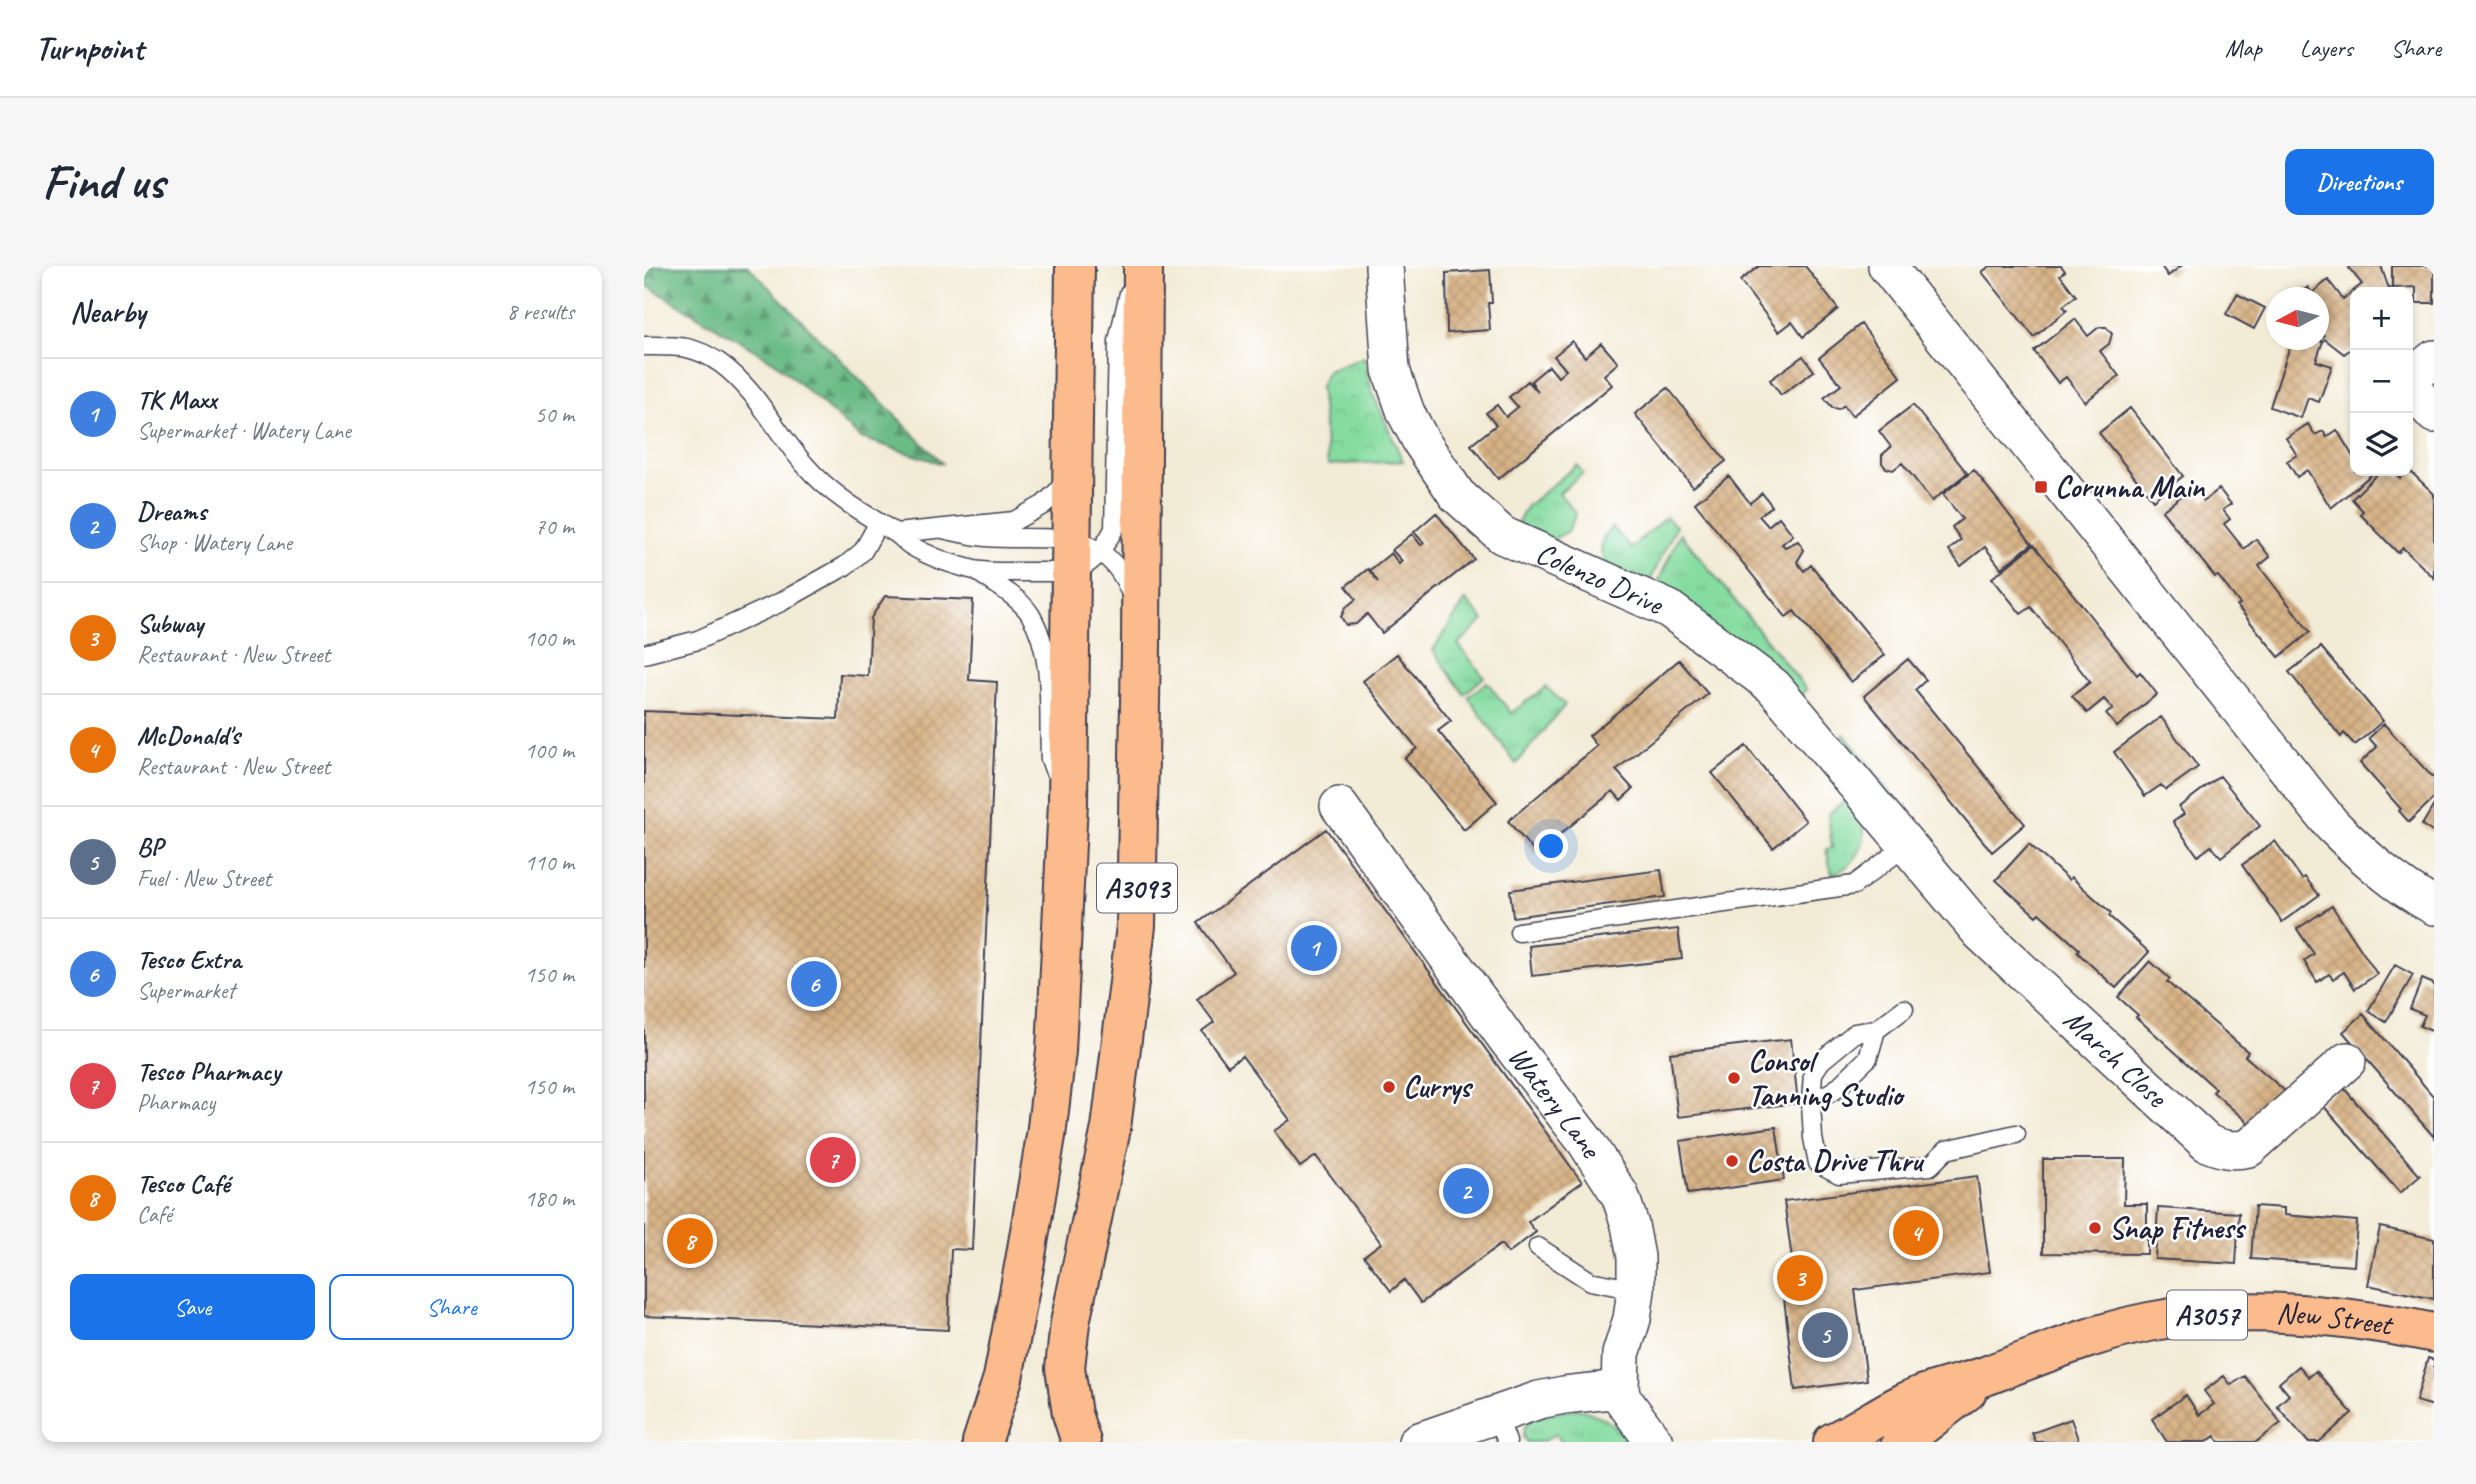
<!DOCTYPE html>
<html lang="en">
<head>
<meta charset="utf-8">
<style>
  :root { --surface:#fff; --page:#f6f6f7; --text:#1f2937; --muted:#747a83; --line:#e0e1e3; --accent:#1a73e8 }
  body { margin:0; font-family:Caveat,sans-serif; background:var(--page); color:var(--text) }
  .controls { position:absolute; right:21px; top:21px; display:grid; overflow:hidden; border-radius:14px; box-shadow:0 4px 10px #0003 }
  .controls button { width:63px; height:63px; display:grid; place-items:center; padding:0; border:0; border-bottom:2px solid var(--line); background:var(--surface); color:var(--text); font:35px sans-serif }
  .compass { position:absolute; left:1622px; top:21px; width:63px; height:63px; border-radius:50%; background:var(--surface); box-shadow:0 4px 10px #0003; rotate:263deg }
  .you { position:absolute; left:908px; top:581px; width:24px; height:24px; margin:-18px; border:5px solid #fff; border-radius:50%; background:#1a73e8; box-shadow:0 0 0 10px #1a73e833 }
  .badge { display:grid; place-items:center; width:46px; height:46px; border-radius:50%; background:var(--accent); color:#fff; font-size:23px; font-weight:700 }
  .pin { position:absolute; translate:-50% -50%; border:4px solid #fff; box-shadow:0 2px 7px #0006 }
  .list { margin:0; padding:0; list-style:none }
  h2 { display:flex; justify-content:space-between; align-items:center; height:91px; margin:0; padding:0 28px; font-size:30px }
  h2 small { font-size:23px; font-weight:400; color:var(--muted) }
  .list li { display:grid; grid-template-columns:46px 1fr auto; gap:21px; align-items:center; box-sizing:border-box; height:112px; padding:0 28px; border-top:2px solid var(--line) }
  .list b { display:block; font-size:26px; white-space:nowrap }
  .list p { margin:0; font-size:23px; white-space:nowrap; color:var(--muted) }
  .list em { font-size:23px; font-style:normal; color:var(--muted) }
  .actions { display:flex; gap:14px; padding:21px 28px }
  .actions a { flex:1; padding:16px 0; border:2px solid var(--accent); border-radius:14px; text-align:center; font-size:24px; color:var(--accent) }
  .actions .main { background:var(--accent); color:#fff }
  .icon { flex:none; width:38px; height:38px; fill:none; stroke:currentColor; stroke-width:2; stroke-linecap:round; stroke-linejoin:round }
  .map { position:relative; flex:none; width:1790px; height:1176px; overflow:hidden; border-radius:14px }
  header { display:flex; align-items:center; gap:42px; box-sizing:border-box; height:98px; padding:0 35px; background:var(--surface); border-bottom:2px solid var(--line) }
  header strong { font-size:33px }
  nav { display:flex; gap:38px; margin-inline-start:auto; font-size:24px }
  .intro { display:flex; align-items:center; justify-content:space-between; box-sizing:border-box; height:168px; padding:0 42px }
  h1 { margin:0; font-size:49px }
  .button { padding:18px 32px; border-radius:14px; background:var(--accent); color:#fff; font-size:24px; font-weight:700 }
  main { display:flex; gap:42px; padding:0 42px }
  aside { flex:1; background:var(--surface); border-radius:14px; box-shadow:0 4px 10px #0003 }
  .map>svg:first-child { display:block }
  .grass { fill:url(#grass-tufts); stroke:#547f6e; stroke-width:2 }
  .forest { fill:url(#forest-firs); stroke:#476f60; stroke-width:2 }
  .park { fill:url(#park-crowns); stroke:#547f6e; stroke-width:2 }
  .building { fill:url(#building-cross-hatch) }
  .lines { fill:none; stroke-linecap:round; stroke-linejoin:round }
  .service-casing { stroke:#414052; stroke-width:21 }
  .minor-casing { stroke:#414052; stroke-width:40 }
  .primary-casing { stroke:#414052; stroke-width:42 }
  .service { stroke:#fff; stroke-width:18 }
  .minor { stroke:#fff; stroke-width:37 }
  .primary { stroke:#fbbb8d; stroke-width:38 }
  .poi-dot { fill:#c8321e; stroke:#fff; stroke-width:2.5 }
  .labels { text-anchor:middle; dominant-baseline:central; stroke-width:5; stroke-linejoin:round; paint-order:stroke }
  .shield { fill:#fff; stroke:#646476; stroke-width:2 }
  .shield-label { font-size:28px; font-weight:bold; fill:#22223b }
  .poi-label { font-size:30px; font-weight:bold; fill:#22223b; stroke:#fff; text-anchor:start }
  .street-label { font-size:30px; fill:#22223b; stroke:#fff }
</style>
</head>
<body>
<header>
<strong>Turnpoint</strong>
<nav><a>Map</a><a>Layers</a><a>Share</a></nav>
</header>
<div class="intro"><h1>Find us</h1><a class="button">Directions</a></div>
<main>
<aside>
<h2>Nearby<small>8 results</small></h2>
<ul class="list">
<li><span class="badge" style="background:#3f7fe0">1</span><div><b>TK Maxx</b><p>Supermarket · Watery Lane</p></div><em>50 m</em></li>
<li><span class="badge" style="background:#3f7fe0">2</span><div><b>Dreams</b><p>Shop · Watery Lane</p></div><em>70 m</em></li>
<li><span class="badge" style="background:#e8710a">3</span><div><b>Subway</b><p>Restaurant · New Street</p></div><em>100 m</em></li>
<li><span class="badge" style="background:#e8710a">4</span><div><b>McDonald's</b><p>Restaurant · New Street</p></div><em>100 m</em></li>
<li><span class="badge" style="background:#5c6f8a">5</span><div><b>BP</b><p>Fuel · New Street</p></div><em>110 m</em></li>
<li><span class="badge" style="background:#3f7fe0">6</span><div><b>Tesco Extra</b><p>Supermarket</p></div><em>150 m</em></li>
<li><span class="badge" style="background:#e0444e">7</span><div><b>Tesco Pharmacy</b><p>Pharmacy</p></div><em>150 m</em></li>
<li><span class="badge" style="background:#e8710a">8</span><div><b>Tesco Café</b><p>Café</p></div><em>180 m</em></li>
</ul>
<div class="actions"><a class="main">Save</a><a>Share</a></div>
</aside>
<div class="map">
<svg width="1790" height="1176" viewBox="0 0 1790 1176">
  <defs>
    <pattern id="grass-tufts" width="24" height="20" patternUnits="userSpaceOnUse" patternTransform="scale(1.75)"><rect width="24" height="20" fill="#86dca0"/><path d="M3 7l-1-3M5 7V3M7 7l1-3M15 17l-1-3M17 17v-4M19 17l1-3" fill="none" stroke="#73bc8b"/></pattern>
    <pattern id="forest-firs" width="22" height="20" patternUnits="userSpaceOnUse" patternTransform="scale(1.75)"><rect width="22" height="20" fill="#6cbc86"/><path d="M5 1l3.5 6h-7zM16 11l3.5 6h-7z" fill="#58986f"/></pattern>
    <pattern id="park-crowns" width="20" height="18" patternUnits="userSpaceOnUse" patternTransform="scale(1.75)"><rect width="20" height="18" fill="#86dca0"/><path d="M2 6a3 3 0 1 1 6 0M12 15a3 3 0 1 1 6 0" fill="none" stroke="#73bc8b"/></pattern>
    <pattern id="building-cross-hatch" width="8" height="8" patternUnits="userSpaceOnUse" patternTransform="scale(1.75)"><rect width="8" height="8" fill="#d7b285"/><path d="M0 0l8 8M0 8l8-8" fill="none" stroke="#b89974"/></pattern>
  </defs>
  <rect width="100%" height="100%" fill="#fff"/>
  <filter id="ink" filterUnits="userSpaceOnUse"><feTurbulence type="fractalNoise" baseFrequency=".0143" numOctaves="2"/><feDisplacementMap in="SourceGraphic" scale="14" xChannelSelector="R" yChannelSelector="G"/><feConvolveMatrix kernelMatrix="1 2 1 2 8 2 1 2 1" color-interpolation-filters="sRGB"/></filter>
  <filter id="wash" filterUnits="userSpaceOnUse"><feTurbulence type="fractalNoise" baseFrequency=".00686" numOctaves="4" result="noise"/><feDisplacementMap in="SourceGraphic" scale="28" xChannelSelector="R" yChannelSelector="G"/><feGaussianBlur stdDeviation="1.57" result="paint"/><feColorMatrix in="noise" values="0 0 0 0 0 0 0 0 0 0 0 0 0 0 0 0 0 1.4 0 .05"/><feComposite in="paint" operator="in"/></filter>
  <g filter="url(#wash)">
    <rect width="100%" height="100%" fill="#f2ebd6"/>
    <path class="grass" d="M933,199L939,207L915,227L932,248L924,265L908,274L871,261L883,240Z
      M1022,251L1032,260L1001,326C977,310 938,293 968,261L987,282Z
      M1036,267L1163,424L1153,433L1009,328Z
      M822,334L840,354L814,378L840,411L820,428L789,384Z
      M843,416L867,447L902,421L921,439L872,498L824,431Z
      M1200,468L1266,551L1265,553L1195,473Z
      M1206,531C1229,560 1224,593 1188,609L1182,583L1188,582L1184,548Z
      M932,1143C954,1147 973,1159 987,1176H917L912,1168L898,1176H882L879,1170C878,1146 914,1147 932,1143Z"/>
    <path class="forest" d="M0,0H104L299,198L217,172L132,97L0,18Z"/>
    <path class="park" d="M720,91L728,126L759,195L684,199L676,120L684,105Z"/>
    <g id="blocks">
      <path class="building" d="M1115,0H1161L1194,43L1159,71L1148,56L1135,66L1096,15Z
        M1346,0H1417L1421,5L1416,9L1432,30L1419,40L1423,44L1390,71L1338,6Z
        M1517,0H1537L1524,10Z
        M1707,0H1737L1746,26H1711V80L1700,88L1678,71L1680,70L1675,63V32H1650L1664,21L1668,27L1684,14L1699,33L1718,18L1705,2Z
        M1748,0H1790V37H1772V21L1748,22Z
        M846,4L848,37H844L846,64L803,67L802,7Z
        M1593,28L1621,42L1610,63L1582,48Z
        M1431,53L1444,70L1455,61H1462L1468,68L1465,78L1456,85L1475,110L1441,136L1422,111L1414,117L1390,85Z
        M1217,58L1257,111L1208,150L1200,139L1195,143L1189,142L1180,132L1197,119L1175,92Z
        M1648,74L1679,75L1672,95L1688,100L1675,136L1664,132L1657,152L1626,141Z
        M928,75L941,91L957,77L974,97L960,109L968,119L854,213L827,179L852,159L842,147L853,139L862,151L874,141L865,131L884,115L894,126L887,115L905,100L914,111L922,104L910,90Z
        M1159,90L1170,105L1137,129L1126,114Z
        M1024,122L1082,195L1049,221L991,148Z
        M1269,139L1323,207L1288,235L1258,197L1249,204L1242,202L1238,197V189L1247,181L1235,165Z
        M1486,142L1539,210L1509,234L1455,167Z
        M1664,158L1671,169L1679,165L1683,171L1693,164L1711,194V205H1724L1727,209L1687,242L1663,204L1653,211L1643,195L1653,189L1642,172Z
        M1764,203L1790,228V312L1759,282L1754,287L1716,248L1719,245L1708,233L1736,205H1749L1756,212Z
        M1330,204L1388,278L1357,302L1341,281L1317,300L1305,284L1317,274L1308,261L1318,253L1299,228Z
        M1085,210L1106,237L1118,227L1128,240L1115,250L1124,260L1135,251L1149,269L1138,278L1141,281L1154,275L1160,284L1153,296L1160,305L1167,299L1241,389L1207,416L1150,345L1142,351L1051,237Z
        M1549,221L1560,235L1575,223L1587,238L1579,244L1586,253L1580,258L1600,283L1612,273L1626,291L1615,300L1666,366L1635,391L1593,340L1596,338L1574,310L1571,311L1518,245Z
        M792,247L830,293L738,367L723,348L712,358L702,359L697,351L701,342L712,333L702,320L724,303L734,316L726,304L747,287L755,298L758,295L748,284L768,268L777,279L780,277L770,266Z
        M1390,279L1493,409L1496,406L1513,428L1473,461L1462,448L1469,443L1460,433L1443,447L1428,430L1446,416L1387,341L1377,348L1348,312Z
        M241,330L329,334L325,414L353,416L328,984L307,983L304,1064L0,1050V445L194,453L196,408L224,410L227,352Z
        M1677,381L1739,455L1711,479L1700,467L1697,471L1645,406Z
        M753,388L807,455L794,465L853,536L820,564L761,492L773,482L719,415Z
        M1264,393L1282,414L1271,424L1381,558L1348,586L1220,430Z
        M1035,394L1064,428L972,504L989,523L977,534L969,525L892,588L864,555L953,480L945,470Z
        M1517,451L1554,501L1522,524L1517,519L1501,530L1470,486Z
        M1740,458L1788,511L1790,508V532L1765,556L1755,545L1757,543L1716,497L1733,481L1725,472Z
        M1102,480L1162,555L1129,582L1068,507Z
        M1576,510L1616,560L1577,591L1567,580L1554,590L1529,556L1540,548L1535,541Z
        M1790,539V567L1778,559Z
        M682,563L938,916L884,956L892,966L864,987L857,978L777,1037L760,1014L747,1025L720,990L737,977L672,890L656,901L630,865L646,854L598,790L584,800L558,765L570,756L553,733L590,706L554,657Z
        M1631,575L1658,613L1661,611L1675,629L1638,656L1598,599Z
        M1385,578L1425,614L1427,611L1467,647L1465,650L1505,686L1472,722L1433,686L1435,683L1395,647L1392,650L1352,614Z
        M1017,604L1021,631L869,651L866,624Z
        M1688,640L1733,708L1711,723L1700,706L1689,713L1685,708L1673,716L1660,695L1670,688L1653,663Z
        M1034,663L1038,693L888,710L885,680Z
        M1506,695L1526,713L1523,716L1604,786L1601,790L1641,825L1609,861L1569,826L1572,823L1492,751L1494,749L1474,731Z
        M1751,699L1769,709L1742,756L1724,745Z
        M1778,713L1790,718V766L1776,760L1781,749L1766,743Z
        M1719,748L1790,831V871L1699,766Z
        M1147,773L1154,837L1034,851L1026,787Z
        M1698,820L1776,910L1756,927L1677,837Z
        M1132,861L1140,914L1044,928L1036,875Z
        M1399,893H1481L1480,938H1503V988L1399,987Z
        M1333,910L1346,1006L1211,1024L1223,1114L1151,1124L1139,1024L1152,1022L1140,935Z
        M1611,940L1640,942V949L1713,955L1710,1000L1607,993Z
        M1514,942L1595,947L1592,998L1511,993Z
        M1736,961L1790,973V1033L1724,1019Z
        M1784,1092L1790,1094V1140L1772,1135Z
        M1655,1100L1665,1111L1672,1105L1708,1147L1675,1176H1664L1633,1140L1645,1129L1635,1117Z
        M1580,1110L1587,1119L1601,1110L1637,1157L1612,1176H1575L1571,1170L1562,1176H1523L1508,1153L1542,1129L1555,1149L1570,1138L1560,1125Z
        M1427,1153L1435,1176H1392L1388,1167Z"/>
    </g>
  </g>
  <g filter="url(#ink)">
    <use href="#blocks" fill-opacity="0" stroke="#414052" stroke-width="2"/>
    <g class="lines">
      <g class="service-casing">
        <path id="service" d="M0,80C32,80 48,78 76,97C112,123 132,166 161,199C186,228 217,246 250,266C256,269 260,275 266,279C284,290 310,299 330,304C347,307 366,306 383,306C433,306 445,309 470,263L474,75L485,27
          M299,263C313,266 327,270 342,271C401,276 463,257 488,331
          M252,267L370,255L399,239L414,225L423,211
          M331,304C349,317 374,330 386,348C411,389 404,448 406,493L410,504
          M0,388L54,374L137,336L201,300L219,285L234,258
          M875,666L1210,619L1264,578
          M1260,743L1232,764L1224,792L1191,824L1167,837L1169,872L1174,897L1195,908L1286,900L1302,884L1372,868
          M1167,837L1169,807L1177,795L1211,767L1232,764
          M894,981L946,1015L992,1024
          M853,1149L863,1176"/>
      </g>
      <g class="minor-casing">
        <g id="minor">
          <path id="s1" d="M740,0L747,104L762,147L778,177L813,229L858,269L1025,343L1129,420L1337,667L1563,877C1578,883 1588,886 1605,882L1703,795"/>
          <path d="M1243,0L1688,559C1719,590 1751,619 1790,640"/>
          <path d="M1764,114L1790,93"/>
          <path d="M1764,119L1790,148"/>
          <path id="s2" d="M695,540L862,772L942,876L976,929L986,959L992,991V1024L988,1053L977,1088L976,1123L978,1132L1010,1176"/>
          <path d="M773,1176L895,1134L920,1129L976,1123"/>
        </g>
      </g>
      <g class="primary-casing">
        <g id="primary">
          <path d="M338,1176L359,1112L381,995L402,870L412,785L424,536L431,0"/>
          <path d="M437,1176L428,1148L421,1102L426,1057L467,862L492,660L497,380L499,0"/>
          <path id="s3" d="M1189,1176C1217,1163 1241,1145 1268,1133C1293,1122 1320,1118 1344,1109C1398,1089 1449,1067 1505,1056C1598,1037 1699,1048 1790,1067"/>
          <path d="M1257,1176L1323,1125"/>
        </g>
      </g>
      <use href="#service" class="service"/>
      <use href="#minor" class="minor"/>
      <use href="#primary" class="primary"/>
    </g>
  </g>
  <g class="poi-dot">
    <rect x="1390" y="214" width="14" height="14" rx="3.5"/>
    <circle cx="1090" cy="812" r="7"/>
    <circle cx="745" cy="821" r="7"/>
    <circle cx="1088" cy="895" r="7"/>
    <circle cx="1451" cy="962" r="7"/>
  </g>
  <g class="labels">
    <g class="shield">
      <rect x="453" y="597.5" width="80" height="49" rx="5"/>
      <rect x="1523" y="1024.5" width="80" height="49" rx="5"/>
    </g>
    <g class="shield-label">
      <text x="493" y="622">A3093</text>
      <text x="1563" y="1049">A3057</text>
    </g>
    <g class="poi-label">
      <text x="1411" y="221">Corunna Main</text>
      <text x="1104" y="795">Consol<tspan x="1104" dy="34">Tanning Studio</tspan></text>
      <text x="759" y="821">Currys</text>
      <text x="1102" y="895">Costa Drive Thru</text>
      <text x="1465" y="962">Snap Fitness</text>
    </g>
    <g class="street-label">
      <text stroke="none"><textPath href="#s1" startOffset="413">Colenzo Drive</textPath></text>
      <text stroke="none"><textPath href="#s1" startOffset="1125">March Close</textPath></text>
      <text stroke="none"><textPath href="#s2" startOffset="366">Watery Lane</textPath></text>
      <text stroke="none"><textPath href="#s3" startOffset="525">New Street</textPath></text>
    </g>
  </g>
</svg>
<div class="controls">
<button>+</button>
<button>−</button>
<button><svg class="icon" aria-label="layers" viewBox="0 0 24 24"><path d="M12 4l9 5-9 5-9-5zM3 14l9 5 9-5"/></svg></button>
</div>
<svg class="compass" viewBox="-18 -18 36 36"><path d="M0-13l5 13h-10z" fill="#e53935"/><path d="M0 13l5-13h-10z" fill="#747a83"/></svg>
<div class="you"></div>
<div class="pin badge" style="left:670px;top:682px;background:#3f7fe0">1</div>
<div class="pin badge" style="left:822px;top:925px;background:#3f7fe0">2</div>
<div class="pin badge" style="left:1156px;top:1012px;background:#e8710a">3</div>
<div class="pin badge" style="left:1272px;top:967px;background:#e8710a">4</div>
<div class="pin badge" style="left:1181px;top:1069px;background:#5c6f8a">5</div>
<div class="pin badge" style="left:170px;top:718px;background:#3f7fe0">6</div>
<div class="pin badge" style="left:189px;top:894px;background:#e0444e">7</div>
<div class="pin badge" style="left:46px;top:975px;background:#e8710a">8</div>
</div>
</main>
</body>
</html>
